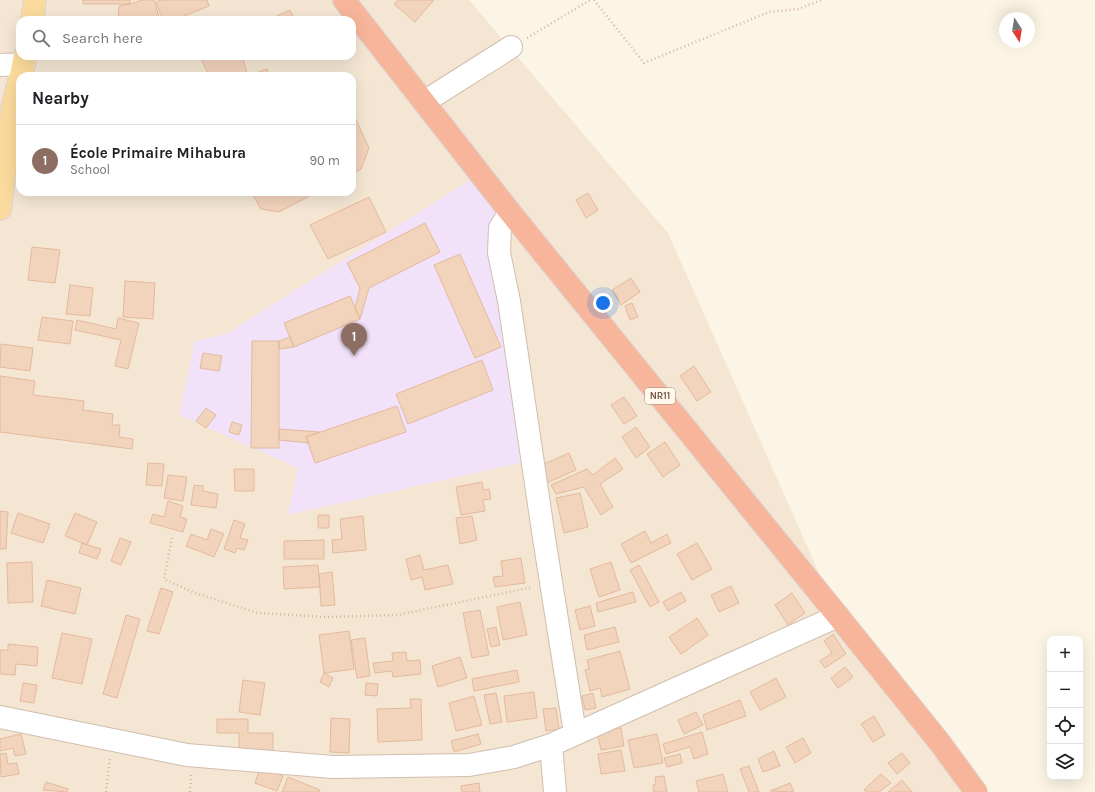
<!DOCTYPE html>
<html lang="en">
<head>
<meta charset="utf-8">
<style>
  :root { --surface:#fff; --page:#f2f2f2; --text:#202124; --muted:#757577; --line:#e0e0e0; --accent:#e77249 }
  body { margin:0; font-family:Karla,sans-serif; background:var(--page); color:var(--text) }
  .controls { position:absolute; right:12px; bottom:12px; display:grid; overflow:hidden; border-radius:8px; box-shadow:0 4px 16px #0002 }
  .controls button { width:36px; height:36px; display:grid; place-items:center; padding:0; border:0; border-bottom:1px solid var(--line); background:var(--surface); color:var(--text); font:20px sans-serif }
  .compass { position:absolute; left:999px; top:12px; width:36px; height:36px; border-radius:50%; background:var(--surface); box-shadow:0 4px 16px #0002; rotate:168deg }
  .you { position:absolute; left:603px; top:303px; width:14px; height:14px; margin:-10px; border:3px solid #fff; border-radius:50%; background:#1a73e8; box-shadow:0 0 0 6px #1a73e833 }
  .badge { display:grid; place-items:center; width:26px; height:26px; border-radius:50%; background:var(--accent); color:#fff; font-size:13px; font-weight:700 }
  .pin { position:absolute; translate:-50% -33px; filter:drop-shadow(0 1px 2px #0008) }
  .pin::after { content:''; position:absolute; top:21px; width:14px; height:12px; background:inherit; clip-path:polygon(0 0,100% 0,50% 100%) }
  .list { margin:0; padding:0; list-style:none }
  h2 { display:flex; justify-content:space-between; align-items:center; height:52px; margin:0; padding:0 16px; font-size:17px }
  h2 small { font-size:13px; font-weight:400; color:var(--muted) }
  .list li { display:grid; grid-template-columns:26px 1fr auto; gap:12px; align-items:center; box-sizing:border-box; height:72px; padding:0 16px; border-top:1px solid var(--line) }
  .list b { display:block; font-size:15px; white-space:nowrap }
  .list p { margin:0; font-size:13px; white-space:nowrap; color:var(--muted) }
  .list em { font-size:13px; font-style:normal; color:var(--muted) }
  .icon { flex:none; width:22px; height:22px; fill:none; stroke:currentColor; stroke-width:2; stroke-linecap:round; stroke-linejoin:round }
  .map { position:relative; flex:none; width:1095px; height:792px; overflow:hidden }
  .search { position:absolute; background:var(--surface); box-shadow:0 4px 16px #0002; left:16px; top:16px; width:340px; height:44px; display:flex; align-items:center; gap:10px; box-sizing:border-box; padding:0 14px; border-radius:12px; color:var(--muted); font-size:15px }
  .panel { position:absolute; background:var(--surface); box-shadow:0 4px 16px #0002; left:16px; top:72px; width:340px; height:124px; border-radius:12px }
  .map>svg:first-child { display:block }
  .residential { fill:#f4e6d3; fill-rule:evenodd }
  .education { fill:#f1e1f9 }
  .building { fill:#f2d3bc; stroke:#e4ba9c }
  .lines { fill:none; stroke-linecap:round; stroke-linejoin:round }
  .minor-casing { stroke:#d0beae; stroke-width:24 }
  .major-casing { stroke:#dbd4d0; stroke-width:24 }
  .highway-casing { stroke:#dbd4d0; stroke-width:24 }
  .path { stroke:#d7b69f; stroke-width:2.5; stroke-dasharray:1 3; stroke-linecap:butt }
  .minor { stroke:#fff; stroke-width:22 }
  .major { stroke:#fbdb9d; stroke-width:22 }
  .highway { stroke:#f7b69b; stroke-width:22 }
  .labels { text-anchor:middle; dominant-baseline:central; stroke-width:3.5; stroke-linejoin:round; paint-order:stroke }
  .shield { fill:#fff8eb; stroke:#9e8a7a; stroke-width:1 }
  .shield-label { font-size:10px; font-weight:bold; fill:#755b4a }
</style>
</head>
<body>
<div class="map">
<svg width="1095" height="792" viewBox="0 0 1095 792">
  <rect width="100%" height="100%" fill="#fcf4e4"/>
  <path class="residential" d="M0,0H469L668,233L838,616L976,792H0ZM20,20H352V56H20ZM20,76H352V192H20Z"/>
  <path class="education" d="M480,174L510,212L500,228L532,460L288,515L298,468L179,415L195,341L226,334Z"/>
  <path class="building" d="M83,0H130V4H83Z
    M143,0H154L160,20H118L119,6L130,4Z
    M161,0H207L209,6L174,20H163L156,2Z
    M398,0H434L415,22L394,4Z
    M290,10L295,20H268Z
    M200,56H242L248,76H209Z
    M267,69L270,76H251V75Z
    M352,111L369,148L361,169L352,174Z
    M251,192H317L279,212L261,209Z
    M588,193L598,210L586,218L576,200Z
    M369,197L386,232L328,259L310,225Z
    M425,223L440,252L369,288L360,319L355,308L360,288L347,263Z
    M32,247L60,250L55,283L28,280Z
    M460,254L501,347L475,358L434,265Z
    M631,278L640,292L621,305L612,290Z
    M125,281L155,283L153,319L123,317Z
    M70,285L93,288L90,316L66,314Z
    M350,296L360,319L294,347L284,323Z
    M632,303L638,317L630,320L625,306Z
    M42,317L73,321L70,344L38,340Z
    M118,318L139,323L128,369L115,366L121,340L75,330L77,320L116,329Z
    M290,337L294,347L279,349V341Z
    M252,341H279V448H251Z
    M1,344L33,348L30,371L0,367Z
    M203,353L222,356L219,371L200,368Z
    M482,360L493,390L408,424L396,394Z
    M694,366L711,392L697,401L680,376Z
    M0,376L35,381L33,395L84,401L83,410L113,414L112,425H120L119,437L133,439L132,449L0,432Z
    M624,397L637,416L624,424L611,405Z
    M397,406L406,432L315,463L306,437Z
    M206,408L216,415L206,428L196,421Z
    M232,422L242,425L239,435L229,432Z
    M636,427L650,447L636,458L622,437Z
    M279,429L320,432L306,437L309,443L279,440Z
    M665,442L680,465L663,477L647,454Z
    M569,453L576,470L544,484L537,467Z
    M615,458L623,469L600,484L613,507L601,515L584,487L556,494L551,485L587,469L593,475Z
    M148,463L164,464L162,486L146,485Z
    M234,469H254V491H235Z
    M168,475L187,477L183,501L164,498Z
    M482,482L483,490L489,489L491,499L483,500L485,511L461,515L456,487Z
    M194,485L203,486V491L218,494L216,508L191,505Z
    M580,493L588,527L564,533L556,498Z
    M168,501L183,506L180,517L187,519L183,532L150,523L153,514L164,517Z
    M0,511L8,512L6,549H0Z
    M18,513L50,524L43,543L11,533Z
    M75,513L97,522L87,545L65,536Z
    M318,515H329V528H318Z
    M363,516L366,550L333,553L332,540L342,539L340,519Z
    M472,516L477,540L460,544L456,518Z
    M234,520L245,524L240,538L248,540L244,550L237,548L235,553L224,549Z
    M211,529L224,534L214,557L186,546L191,534L207,540Z
    M645,531L651,543L667,534L671,543L631,563L621,544Z
    M120,538L131,542L121,565L111,561Z
    M324,540V559H284V541Z
    M82,543L101,549L97,559L79,553Z
    M697,543L712,569L692,580L677,554Z
    M420,555L424,570L448,565L453,584L425,590L422,577L411,580L406,559Z
    M521,558L525,583L495,587L493,577L503,576L501,561Z
    M32,562L33,602L8,603L7,563Z
    M611,562L620,590L599,597L590,569Z
    M318,565L320,587L284,589L283,567Z
    M639,565L659,602L650,607L630,570Z
    M332,572L335,605L321,606L319,574Z
    M47,580L81,588L75,614L41,606Z
    M731,586L739,603L719,612L711,595Z
    M161,588L173,592L159,634L147,631Z
    M633,592L636,602L598,612L596,603Z
    M681,592L686,601L668,611L663,602Z
    M792,593L805,613L788,625L775,605Z
    M520,602L527,635L503,640L497,607Z
    M590,606L595,626L580,630L575,610Z
    M480,610L489,655L472,658L463,613Z
    M126,615L140,619L117,698L103,694Z
    M697,618L708,635L681,654L669,637Z
    M496,627L500,645L491,647L487,629Z
    M615,627L619,642L587,650L584,635Z
    M349,631L354,669L324,673L319,635Z
    M62,633L92,639L82,684L52,678Z
    M833,634L846,654L825,668L820,661L832,653L824,641Z
    M365,638L370,676L357,678L351,640Z
    M8,644L38,647L37,666L16,664L15,675L0,674V650H8Z
    M620,651L630,689L602,697L600,688L590,691L585,670L589,669L587,660Z
    M406,652L407,661L420,660L421,674L393,677L392,671L375,673L373,663L393,661L392,653Z
    M460,657L467,678L438,687L432,666Z
    M845,667L853,677L838,688L831,678Z
    M517,670L519,682L474,691L472,679Z
    M324,673L333,678L329,687L320,682Z
    M776,678L786,697L760,710L750,692Z
    M243,680L265,683L260,715L239,712Z
    M23,683L37,685L34,703L20,701Z
    M366,683L378,684L377,696L365,695Z
    M534,692L537,718L507,722L504,696Z
    M496,693L502,722L490,724L484,695Z
    M593,693L596,708L585,710L582,696Z
    M474,696L482,725L456,731L449,703Z
    M410,699H421L422,740L378,742L377,709L411,708Z
    M740,700L746,716L707,730L703,715Z
    M556,708L559,729L546,731L543,709Z
    M696,712L703,725L684,734L678,720Z
    M874,716L885,735L873,742L861,724Z
    M331,718L350,719L349,753L330,752Z
    M217,719H248V733H273V751L239,750V733H217Z
    M621,728L624,746L601,750L597,732Z
    M702,732L708,754L694,759L690,747L666,754L663,744Z
    M21,734L26,754L15,756L13,748L0,751V739Z
    M478,734L481,744L454,752L451,741Z
    M657,734L663,763L634,768L628,740Z
    M803,738L811,753L795,763L786,747Z
    M621,750L625,771L601,774L598,754Z
    M774,751L780,766L763,772L758,759Z
    M6,753L8,764L17,763L19,774L1,777L0,754Z
    M902,753L910,763L897,774L888,763Z
    M680,754L682,763L667,767L664,758Z
    M749,766L759,792H749L740,769Z
    M260,768L283,776L277,791L255,783Z
    M723,774L728,792H699L696,781Z
    M881,774L891,783L879,792H867L864,790Z
    M664,776L667,792H654L653,785L656,784L655,777Z
    M288,777L320,790L319,792H282Z
    M902,780L912,792H888Z
    M46,782L68,789L67,792L43,790Z
    M479,783L480,792H462L461,786Z
    M790,783L794,792L770,791Z"/>
  <g class="lines">
    <g class="minor-casing">
      <path id="minor" d="M0,65L24,64
        M424,102L511,47
        M510,212L500,228L499,253L509,301L544,538L575,733
        M0,717L187,755L333,767L469,765L514,757L551,745L838,616
        M551,745L555,792"/>
    </g>
    <g class="major-casing">
      <path id="major" d="M32,20L35,0
        M21,76L25,56
        M0,209L13,104L20,78"/>
    </g>
    <g class="highway-casing">
      <path id="highway" d="M344,0L510,212L838,616L940,743L976,792"/>
    </g>
    <path class="path" d="M594,0L644,63L769,12L798,9L822,0
      M527,38L590,0
      M172,538L164,579L195,593L258,613L326,617L397,615L533,587
      M106,792L110,758
      M190,792L191,775"/>
    <use href="#minor" class="minor"/>
    <use href="#major" class="major"/>
    <use href="#highway" class="highway"/>
  </g>
  <g class="labels">
    <rect class="shield" x="645" y="388" width="30" height="16" rx="3"/>
    <g class="shield-label">
      <text x="660" y="396">NR11</text>
    </g>
  </g>
</svg>
<div class="controls">
<button>+</button>
<button>−</button>
<button><svg class="icon" aria-label="locate" viewBox="0 0 24 24"><circle cx="12" cy="12" r="6"/><path d="M12 2v4M12 18v4M2 12h4M18 12h4"/></svg></button>
<button><svg class="icon" aria-label="layers" viewBox="0 0 24 24"><path d="M12 4l9 5-9 5-9-5zM3 14l9 5 9-5"/></svg></button>
</div>
<svg class="compass" viewBox="-18 -18 36 36"><path d="M0-13l5 13h-10z" fill="#e53935"/><path d="M0 13l5-13h-10z" fill="#757577"/></svg>
<div class="you"></div>
<div class="pin badge" style="left:354px;top:356px;background:#8d6e63">1</div>
<div class="search"><svg class="icon" aria-label="search" viewBox="0 0 24 24"><circle cx="10" cy="10" r="6"/><path d="M15 15l6 6"/></svg>Search here</div>
<section class="panel">
<h2>Nearby<small></small></h2>
<ul class="list">
<li><span class="badge" style="background:#8d6e63">1</span><div><b>École Primaire Mihabura</b><p>School</p></div><em>90 m</em></li>
</ul>
</section>
</div>
</body>
</html>
